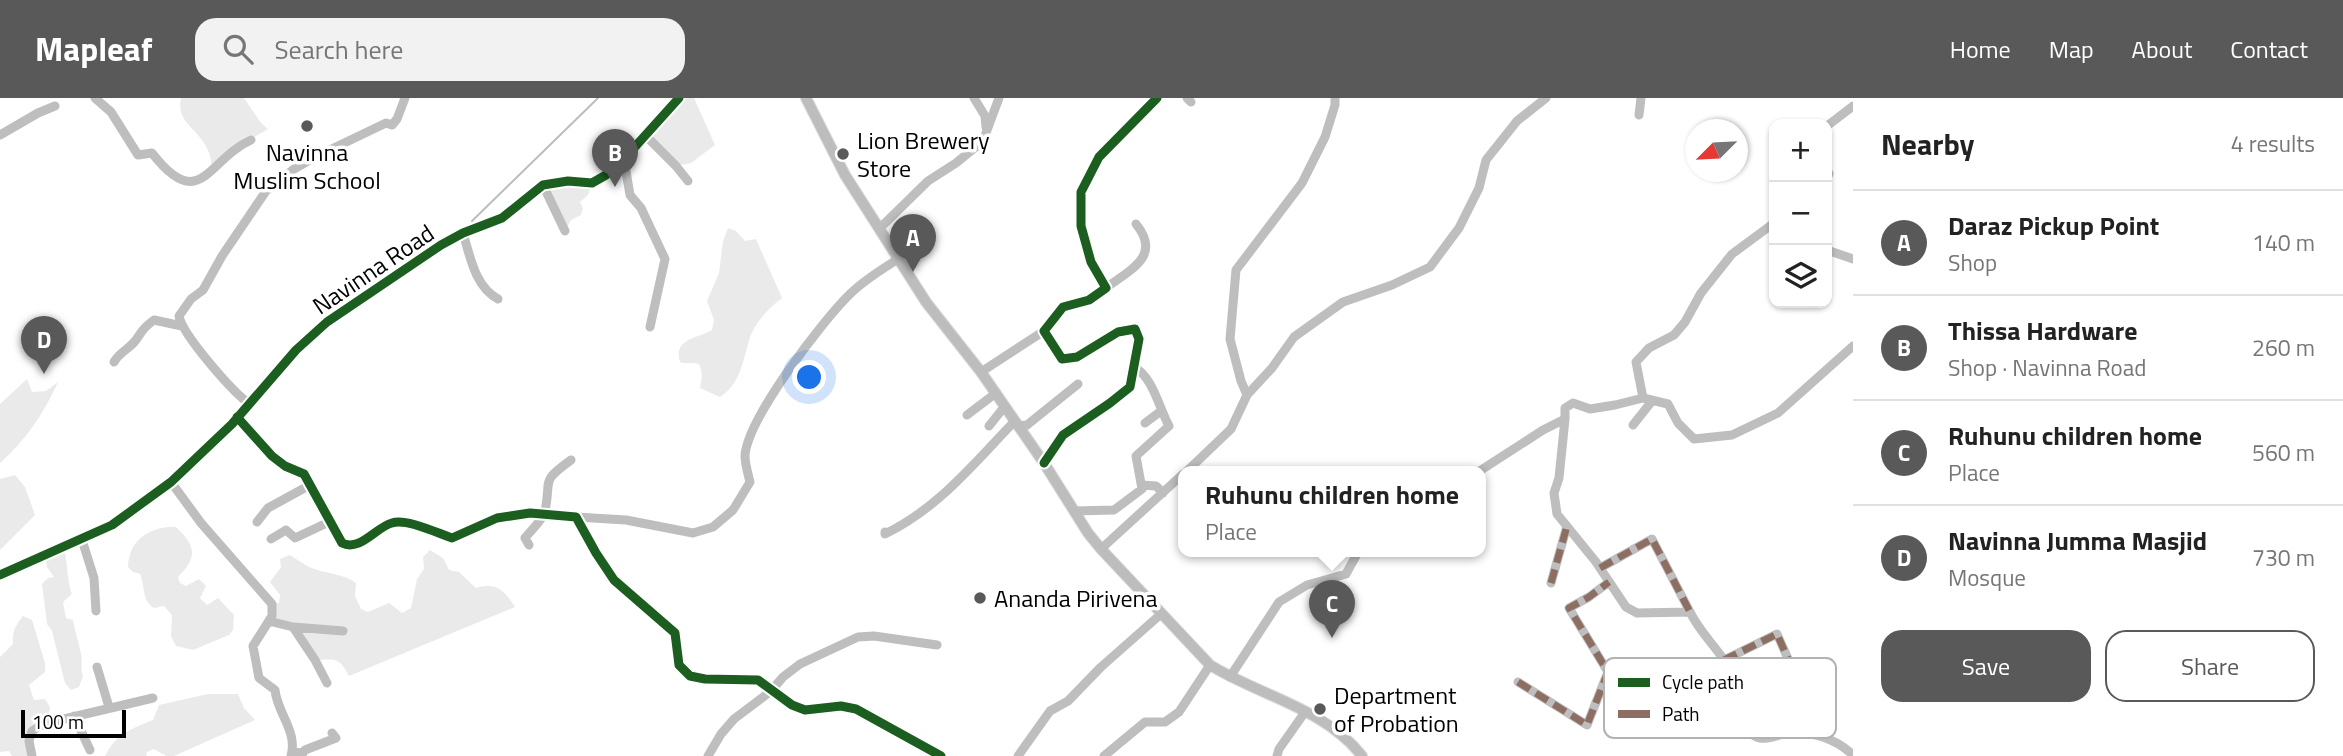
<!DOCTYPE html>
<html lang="en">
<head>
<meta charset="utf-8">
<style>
  :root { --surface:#fff; --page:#f2f2f2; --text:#222; --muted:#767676; --line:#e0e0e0; --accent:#595959 }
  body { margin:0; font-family:"Titillium Web",sans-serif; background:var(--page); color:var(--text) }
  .controls { position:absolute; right:21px; top:21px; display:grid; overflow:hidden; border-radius:14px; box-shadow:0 2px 5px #0004 }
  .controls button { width:63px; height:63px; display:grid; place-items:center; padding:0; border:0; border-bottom:2px solid var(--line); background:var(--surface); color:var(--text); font:35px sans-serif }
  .compass { position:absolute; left:1685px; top:21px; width:63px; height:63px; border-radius:50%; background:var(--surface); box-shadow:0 2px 5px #0004; rotate:246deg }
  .scale { position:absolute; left:21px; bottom:18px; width:105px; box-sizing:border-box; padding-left:7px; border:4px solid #000; border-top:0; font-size:19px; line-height:24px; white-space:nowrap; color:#000; -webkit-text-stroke:5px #fff; paint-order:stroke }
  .you { position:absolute; left:810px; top:280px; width:24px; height:24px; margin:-18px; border:5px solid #fff; border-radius:50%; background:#1a73e8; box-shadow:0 0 0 10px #1a73e833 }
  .badge { display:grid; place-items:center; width:46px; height:46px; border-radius:50%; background:var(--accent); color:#fff; font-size:23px; font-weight:700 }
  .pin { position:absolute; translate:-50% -58px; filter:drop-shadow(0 2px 4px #0008) }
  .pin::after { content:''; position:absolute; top:37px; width:24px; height:21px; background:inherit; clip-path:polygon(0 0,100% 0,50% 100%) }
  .popup { position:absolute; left:1178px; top:368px; width:308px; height:91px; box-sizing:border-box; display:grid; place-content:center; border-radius:14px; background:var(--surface); filter:drop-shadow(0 2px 5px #0005); font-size:23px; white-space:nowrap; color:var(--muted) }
  .popup b { font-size:26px; color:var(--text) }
  .popup::after { content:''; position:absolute; left:50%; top:100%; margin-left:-14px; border:14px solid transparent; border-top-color:var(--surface) }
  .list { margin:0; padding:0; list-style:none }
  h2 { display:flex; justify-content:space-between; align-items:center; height:91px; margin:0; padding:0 28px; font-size:30px }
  h2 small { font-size:23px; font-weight:400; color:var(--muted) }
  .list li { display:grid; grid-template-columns:46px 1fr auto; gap:21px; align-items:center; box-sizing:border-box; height:105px; padding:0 28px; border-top:2px solid var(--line) }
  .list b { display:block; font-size:26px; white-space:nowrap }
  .list p { margin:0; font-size:23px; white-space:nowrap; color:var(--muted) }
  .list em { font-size:23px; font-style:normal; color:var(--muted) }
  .actions { display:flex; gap:14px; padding:21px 28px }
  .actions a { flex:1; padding:16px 0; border:2px solid var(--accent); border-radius:21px; text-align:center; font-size:24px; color:var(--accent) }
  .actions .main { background:var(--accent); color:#fff }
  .icon { flex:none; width:38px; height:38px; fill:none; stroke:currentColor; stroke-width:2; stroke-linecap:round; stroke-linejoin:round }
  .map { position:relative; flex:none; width:1853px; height:658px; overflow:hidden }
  header { display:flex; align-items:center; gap:42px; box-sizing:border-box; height:98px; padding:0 35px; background:var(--accent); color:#fff }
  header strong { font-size:33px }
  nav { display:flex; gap:38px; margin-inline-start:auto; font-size:24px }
  .search { width:490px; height:63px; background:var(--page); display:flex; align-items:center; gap:18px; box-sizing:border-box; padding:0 24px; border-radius:21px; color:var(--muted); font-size:26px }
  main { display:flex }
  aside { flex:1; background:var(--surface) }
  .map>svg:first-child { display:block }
  .green { fill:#eaeaea }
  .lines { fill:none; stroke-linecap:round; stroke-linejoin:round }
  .stream { stroke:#bcbcbc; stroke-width:2 }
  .major-casing { stroke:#dbdbdb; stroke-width:12 }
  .minor { stroke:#bebebe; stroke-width:9 }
  .major { stroke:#bdbdbd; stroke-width:10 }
  .quiet { stroke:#8d6e63; stroke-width:7; stroke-dasharray:14 7; stroke-linecap:butt }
  .cycleway-casing { stroke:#fff; stroke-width:13 }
  .cycleway { stroke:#1b5e20; stroke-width:9 }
  .poi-dot { fill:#595959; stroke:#fff; stroke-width:2.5 }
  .labels { text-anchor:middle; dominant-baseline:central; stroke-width:7; stroke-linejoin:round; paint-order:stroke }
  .poi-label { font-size:24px; fill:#000; stroke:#fff; text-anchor:start }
  .street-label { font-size:24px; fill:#000; stroke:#fff }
  .key { fill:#fff; stroke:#b2b2b2; stroke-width:2 }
  .key-label { font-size:19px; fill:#000 }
</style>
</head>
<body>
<header>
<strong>Mapleaf</strong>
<div class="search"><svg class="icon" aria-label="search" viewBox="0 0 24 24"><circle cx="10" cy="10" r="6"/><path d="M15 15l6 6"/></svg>Search here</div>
<nav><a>Home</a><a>Map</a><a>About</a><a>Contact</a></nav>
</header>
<main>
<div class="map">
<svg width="1853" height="658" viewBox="0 0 1853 658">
  <rect width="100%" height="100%" fill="#fff"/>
  <path class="green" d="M181,0H244L261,25L268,31L242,46L213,73C211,62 210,54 204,45C194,29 176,22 181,0Z
    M679,0H694L715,47L691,65L676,68L645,37Z
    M592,85L588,97L580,104L583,110L581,117L571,122L565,133L543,87Z
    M728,130L736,133L745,143L756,141L782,200C769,210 753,226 749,243C742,265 741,285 720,299L700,290L702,278L700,267C693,263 687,267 680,264C673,241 696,241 712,232L714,222L707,203L719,175L723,143Z
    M27,281L32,294L46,293L58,284C44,315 26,342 0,365V306Z
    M15,377L25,389L35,417L0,452V381Z
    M168,429H176C196,448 198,459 178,479L180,485L186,488L199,481L206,488L200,500L207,507L218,500L234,517L233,532L229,537L193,552L176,548L171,538L172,517L164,508L154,510C142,503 145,488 140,476L133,474L128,469C129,445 144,432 168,429Z
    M64,450C67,462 68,487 72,496L63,504L66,520L73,522C75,534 79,545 81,556C83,565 80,570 83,578L79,589L71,592L65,585L52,533L47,526L42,486L48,480L54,479L47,469L45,457Z
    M430,452L443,460L449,472L459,474L476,490C496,484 504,492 515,509L349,578C339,559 336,561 315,562L293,529L272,518V506L279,505L280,497L270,484L281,469L280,461L290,457C296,461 302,465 309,469C325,476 343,475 356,485L355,498L361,511L368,514L389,505L402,515L411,510L417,481L424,471L423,459Z
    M23,518L32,522L45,565V574L29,587L34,602L45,601L50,609L49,615C28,630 22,630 28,658H12L9,653L0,654V559L13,546C12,534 15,528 23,518Z
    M208,596H238L244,610L255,622L174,658H166L154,651L147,654L146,658H105C117,635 129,632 153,622L159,607Z"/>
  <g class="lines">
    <path class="stream" d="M472,123L598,0"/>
    <g class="major-casing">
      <path id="major" d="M806,0L845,77L926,204L981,274L1044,365L1088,435L1101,451L1210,567C1260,598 1325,610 1362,658"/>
    </g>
    <path class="minor" d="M95,0L111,14L138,57L152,55C200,117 208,61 251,42
      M974,0L985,18L986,29
      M1187,0L1191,4
      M1639,17L1641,0
      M1827,28L1853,8
      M0,37L38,15L55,8
      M645,37L676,68L688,83
      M624,61L630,97L641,110L665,161L650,229
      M1827,71L1829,76L1827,80
      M543,87L565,133
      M879,131L928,83L956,65L983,43L999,0
      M463,135C470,158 475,189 498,201
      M1827,152L1853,161
      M1106,190C1131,171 1162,158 1136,126
      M114,264C120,253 132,250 138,239C143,231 146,228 154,222L182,228
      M981,274L1044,233
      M1247,297L1241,283L1230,241L1236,172L1302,85L1325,39L1335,7V0
      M1643,300L1668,306L1678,325L1694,341L1732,337L1778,315L1853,248
      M250,306C233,295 182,236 179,218L191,201L203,192L222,158L266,93L294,71L315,59L386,25L392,27L397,21L405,0
      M967,317L996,295
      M237,319L272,358L285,368L304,376L342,445C360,454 376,429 392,425C406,420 437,435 452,440L497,420L530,415L576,419L596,455L614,482L675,535L679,567L690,578L705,581L758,582L792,607L805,612L841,608L856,611L941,658
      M1565,321L1559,380L1554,395L1557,416L1596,464L1626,509L1637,515L1690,514C1702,539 1725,556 1734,581C1740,596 1740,627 1753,637C1764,645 1777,636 1789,635C1813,633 1836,641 1853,657
      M1145,325L1161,313
      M1633,327L1652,303
      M989,328L1005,308
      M1019,328L1027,327L1078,286
      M1044,365L1063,337L1110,305L1130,289L1139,241L1135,231L1118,234L1077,259L1062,261L1044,233L1063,209L1089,202L1106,190L1091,164L1081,128V94L1099,59L1157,0
      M1186,374L1231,331L1247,297L1272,270L1294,239L1343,204L1392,187L1430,169L1459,130L1479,90L1486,62L1517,23L1546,0
      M1478,374L1543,332L1565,321V310L1573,305L1590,311L1615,307L1643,300L1636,264L1649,250L1674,237L1685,224L1701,195L1732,156L1774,125
      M171,384L201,425L272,506V518L253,548L259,580L275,592C277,615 298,633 291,658
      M1142,387L1156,388L1163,395
      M1074,413L1114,412L1142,391L1136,358L1169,328C1159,310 1153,279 1134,269
      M576,419L626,422L693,435L713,429L733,412L750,384C748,376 745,366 745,358C747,321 823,222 850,196C864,182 881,172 898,161
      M257,424L268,410L310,387
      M885,434V436C940,409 973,366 1015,323
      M271,441L286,432L295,440L329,424
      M82,442L94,480L96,513
      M529,447L525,440C531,432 543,422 545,413C552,381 539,385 571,362
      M1101,451L1183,376
      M1600,470L1652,441L1690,514
      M0,477L112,427L171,384L232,326L296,252L327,224L441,147L463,135L502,120L543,87L568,83L592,85L606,77L624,61L679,0
      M1551,485L1567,428
      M269,523L293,529L315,562L327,585
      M293,529L343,533
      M1724,562L1777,536L1789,563L1739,603
      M97,569L109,609
      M1230,579L1279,504L1307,487L1346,476L1358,454
      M1518,584L1587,627L1608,574L1569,510L1589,499L1609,484
      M74,618L90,652
      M292,654L303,655L305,652L336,640L332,635
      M32,658L29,643L32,633L43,626L153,600
      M708,658L721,636L734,621L771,593L783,579L800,566L858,539L874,538L937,547
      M1018,658L1050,613L1068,603L1101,569L1161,516
      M1104,658L1145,624H1165L1179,614L1210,567
      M1277,658L1279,651L1305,614"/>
    <use href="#major" class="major"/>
    <path class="quiet" d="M1600,470L1652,441L1690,514
      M1551,485L1567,428
      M1724,562L1777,536L1789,563L1739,603
      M1518,584L1587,627L1608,574L1569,510L1589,499L1609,484"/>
    <g class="cycleway-casing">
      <path id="cycleway" d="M237,319L272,358L285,368L304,376L342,445C360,454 376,429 392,425C406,420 437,435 452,440L497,420L530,415L576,419L596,455L614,482L675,535L679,567L690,578L705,581L758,582L792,607L805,612L841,608L856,611L941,658
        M1044,365L1063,337L1110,305L1130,289L1139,241L1135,231L1118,234L1077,259L1062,261L1044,233L1063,209L1089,202L1106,190L1091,164L1081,128V94L1099,59L1157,0
        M0,477L112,427L171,384L232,326L296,252L327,224L441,147L463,135L502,120L543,87L568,83L592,85L606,77L624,61L679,0"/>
    </g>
    <use href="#cycleway" class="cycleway"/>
  </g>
  <g class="poi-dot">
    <circle cx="307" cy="28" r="7"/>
    <circle cx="843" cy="56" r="7"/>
    <circle cx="980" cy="500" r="7"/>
    <circle cx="1320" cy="611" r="7"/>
  </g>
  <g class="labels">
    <g class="poi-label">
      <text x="857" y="42">Lion Brewery<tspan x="857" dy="28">Store</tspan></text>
      <text x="307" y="54" text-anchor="middle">Navinna<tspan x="307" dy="28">Muslim School</tspan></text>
      <text x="994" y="500">Ananda Pirivena</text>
      <text x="1334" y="597">Department<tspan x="1334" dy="28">of Probation</tspan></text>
    </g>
    <g class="street-label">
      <text transform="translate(373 171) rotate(-34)">Navinna Road</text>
    </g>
  </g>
  <rect x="1604" y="560" width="232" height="80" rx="10" class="key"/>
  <rect x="1618" y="580" width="32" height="9" fill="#1b5e20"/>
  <rect x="1618" y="612" width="32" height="8" fill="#8d6e63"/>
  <g class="key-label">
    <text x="1662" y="591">Cycle path</text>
    <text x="1662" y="623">Path</text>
  </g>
</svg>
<div class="controls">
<button>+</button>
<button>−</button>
<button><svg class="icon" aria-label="layers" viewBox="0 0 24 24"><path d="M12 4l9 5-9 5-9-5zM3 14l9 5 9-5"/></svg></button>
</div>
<svg class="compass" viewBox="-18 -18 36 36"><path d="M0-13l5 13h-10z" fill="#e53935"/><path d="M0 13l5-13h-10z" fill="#767676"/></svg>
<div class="scale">100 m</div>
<div class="you"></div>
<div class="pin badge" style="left:913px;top:174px">A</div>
<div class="pin badge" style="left:615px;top:89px">B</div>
<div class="pin badge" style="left:1332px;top:540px">C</div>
<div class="popup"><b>Ruhunu children home</b>Place</div>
<div class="pin badge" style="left:44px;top:276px">D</div>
</div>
<aside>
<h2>Nearby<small>4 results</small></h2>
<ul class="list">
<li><span class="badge">A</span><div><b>Daraz Pickup Point</b><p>Shop</p></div><em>140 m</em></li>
<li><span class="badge">B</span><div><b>Thissa Hardware</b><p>Shop · Navinna Road</p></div><em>260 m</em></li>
<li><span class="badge">C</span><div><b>Ruhunu children home</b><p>Place</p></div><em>560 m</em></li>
<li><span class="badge">D</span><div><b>Navinna Jumma Masjid</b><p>Mosque</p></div><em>730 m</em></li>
</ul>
<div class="actions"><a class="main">Save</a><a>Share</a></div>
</aside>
</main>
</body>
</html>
